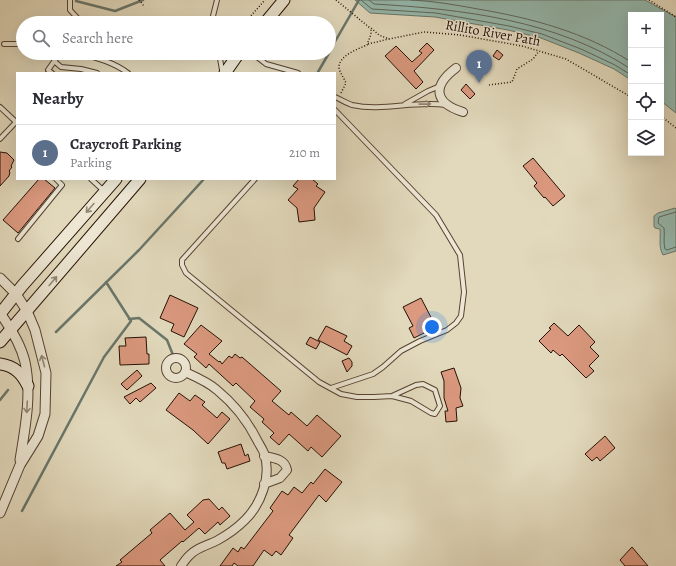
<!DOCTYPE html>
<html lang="en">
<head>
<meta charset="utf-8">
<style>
  :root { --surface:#fff; --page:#f7f7f7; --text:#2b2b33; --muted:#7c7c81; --line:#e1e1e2; --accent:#8f2418 }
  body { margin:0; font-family:Alegreya,serif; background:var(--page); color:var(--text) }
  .controls { position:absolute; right:12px; top:12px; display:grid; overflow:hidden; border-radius:0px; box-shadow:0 4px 16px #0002 }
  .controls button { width:36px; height:36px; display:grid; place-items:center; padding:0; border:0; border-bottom:1px solid var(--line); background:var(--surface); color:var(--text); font:20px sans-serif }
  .you { position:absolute; left:432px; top:327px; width:14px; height:14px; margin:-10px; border:3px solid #fff; border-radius:50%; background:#1a73e8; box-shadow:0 0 0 6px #1a73e833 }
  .badge { display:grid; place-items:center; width:26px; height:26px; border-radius:50%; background:var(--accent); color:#fff; font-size:13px; font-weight:700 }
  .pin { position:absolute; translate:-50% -33px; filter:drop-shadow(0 1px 2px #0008) }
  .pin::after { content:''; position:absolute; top:21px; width:14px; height:12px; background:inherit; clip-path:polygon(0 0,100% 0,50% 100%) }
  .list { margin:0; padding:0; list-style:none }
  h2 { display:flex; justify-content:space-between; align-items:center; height:52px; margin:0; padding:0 16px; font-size:17px }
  h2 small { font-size:13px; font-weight:400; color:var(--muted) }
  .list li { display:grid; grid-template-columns:26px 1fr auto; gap:12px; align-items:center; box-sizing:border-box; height:56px; padding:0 16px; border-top:1px solid var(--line) }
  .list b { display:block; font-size:15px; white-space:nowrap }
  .list p { margin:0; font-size:13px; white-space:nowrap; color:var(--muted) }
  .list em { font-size:13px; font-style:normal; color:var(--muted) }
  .icon { flex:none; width:22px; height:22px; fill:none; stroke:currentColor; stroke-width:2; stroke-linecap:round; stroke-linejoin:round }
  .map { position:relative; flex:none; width:676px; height:566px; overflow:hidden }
  .search { position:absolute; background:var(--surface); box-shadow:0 4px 16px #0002; left:16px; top:16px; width:320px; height:44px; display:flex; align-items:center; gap:10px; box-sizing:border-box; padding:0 14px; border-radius:22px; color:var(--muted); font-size:15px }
  .panel { position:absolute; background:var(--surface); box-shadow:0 4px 16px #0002; left:16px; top:72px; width:320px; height:108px; border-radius:0px }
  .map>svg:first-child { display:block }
  .water { fill:#95baaf; stroke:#69766b }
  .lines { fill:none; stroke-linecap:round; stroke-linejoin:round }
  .shore { stroke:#5e655a; stroke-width:1 }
  .stream { stroke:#69766b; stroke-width:2.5 }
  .building { fill:#db997f; stroke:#261004 }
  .service-casing { stroke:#554232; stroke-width:6 }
  .minor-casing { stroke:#554232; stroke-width:10 }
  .tertiary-casing { stroke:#554232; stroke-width:11 }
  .secondary-casing { stroke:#261004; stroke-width:13 }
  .path { stroke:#261004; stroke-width:1.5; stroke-dasharray:1 2; stroke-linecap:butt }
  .service { stroke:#ece6d3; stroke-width:4 }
  .minor { stroke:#ece6d3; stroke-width:8 }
  .tertiary { stroke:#ece6d3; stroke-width:9 }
  .secondary { stroke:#ece6d3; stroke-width:11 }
  .oneway { stroke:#938676 }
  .labels { text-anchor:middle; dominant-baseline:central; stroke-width:3; stroke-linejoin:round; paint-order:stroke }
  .street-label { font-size:14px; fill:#261004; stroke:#ece6d3 }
</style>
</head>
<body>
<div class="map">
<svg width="676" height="566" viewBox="0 0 676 566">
  <rect width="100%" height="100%" fill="#e2d9bc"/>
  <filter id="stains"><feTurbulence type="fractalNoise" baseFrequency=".005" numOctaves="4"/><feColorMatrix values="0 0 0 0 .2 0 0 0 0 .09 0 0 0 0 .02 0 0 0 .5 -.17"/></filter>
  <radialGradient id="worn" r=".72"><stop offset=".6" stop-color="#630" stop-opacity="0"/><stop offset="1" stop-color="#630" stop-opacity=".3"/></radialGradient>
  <path class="water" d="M355,0H645L676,17V113L661,101V15H631V80L614,69L579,53L541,38L508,30L435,17L370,13Z
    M675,208L676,209V251L663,255C658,246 661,239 660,229L655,228L654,226V216L658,213Z"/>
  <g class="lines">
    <path class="shore" d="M361,0L372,9L436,13L509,26L542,34L581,49L615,65L631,75
      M369,0L374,4C462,9 556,20 631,69
      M411,0C434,1 456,5 478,9C531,18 585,32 631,62
      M676,212L659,217L658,223L664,228C665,236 663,242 665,249L667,250L676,247"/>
    <path class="stream" d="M76,1L115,11L143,0
      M329,52L359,0
      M318,72L329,53
      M129,319L139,318L167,340L173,355
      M56,332L139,250L204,179
      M0,400L8,390
      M22,511L104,357L131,321L106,282"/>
  </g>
  <path class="building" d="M427,43L434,50L414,71L423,82L416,89L385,56L396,46L412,62L422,53L419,51Z
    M497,50L503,55L499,60L493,56Z
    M466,84L475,94L470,99L461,90Z
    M0,152L7,153L14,160L11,166L12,167L9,171L10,172L9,176L0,186Z
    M533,158L565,196L553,206L545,197L544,198L534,186L537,183L523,166Z
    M39,179H44L55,188L18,233L3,220Z
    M299,179H312L318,184L316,186L325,192L314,208L315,220L299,222L297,208L288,200L298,189L293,186Z
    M170,295L198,308L184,337L171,331L174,324L160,318Z
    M421,298L436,327L414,338L409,328L413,326L403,307Z
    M554,323L568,336L579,325L595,342L590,347L599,356L589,366L594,371L586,378L562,354L560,356L553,350L551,353L539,341L551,329L549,328Z
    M201,325L222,341L209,354L219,362L220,361L222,364L229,356L232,358L235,354L240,358L242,357L281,391L272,401L289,415L291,412L307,426L317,415L341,436L322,457L311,447L308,451L289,434L279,445L270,437L274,433L262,422L264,419L250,407L255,401L236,383L233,386L209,364L206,368L194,357L197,354L184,344Z
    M326,326L347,336L344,341L352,346L347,355L318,340Z
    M146,337L147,354H149V364L120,365L119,346H126L125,338Z
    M310,337L320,342L316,349L306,344Z
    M349,358L352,362V366L347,372L342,361Z
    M454,368L461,388L460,398L463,406L456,408L457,421L446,422L445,411H448L444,398V381L441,372Z
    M137,370L142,376L127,390L121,384Z
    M151,383L156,388L140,402L136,398L130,404L124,397Z
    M179,393L190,401L195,395L205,402L202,405L217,418L222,412L230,419L208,444L193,430L166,410Z
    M605,436L615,448L600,461L597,457L592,461L585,454Z
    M241,444L245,456L248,454L250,461L227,469L225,463H222L218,452Z
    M325,469L342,482L326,502L319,495L289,535L293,538L281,555L276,551L272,556L264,550L253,566H238L234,563L232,566H220L233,548L238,552L241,547L244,549L273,511L270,508L282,491L288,495L294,487L302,493L311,482L313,484Z
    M209,499L219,510L222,507L230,516L220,525L218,522L205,534L199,528L183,542L182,541L160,560L165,566H116L122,562L120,560L152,533L150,530L170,513L185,530L194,522L187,515L203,500Z
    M632,547L648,566H625L620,560Z"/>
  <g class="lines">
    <g class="service-casing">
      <path id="service" d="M70,0V10L82,23
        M214,23L213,16L217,0
        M4,44H23
        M74,53C92,56 112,61 128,73
        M219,53L222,70
        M252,53L266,64L298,73
        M54,61L61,67L81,69L97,73
        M52,73L48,70L60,53
        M335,97C340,99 346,103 352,105C383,112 415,100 446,105
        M405,104L428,91L440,86
        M0,107L16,122
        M0,139L16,122L17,123
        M91,179L104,191
        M255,179L182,260V265L186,273L319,382L341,394L357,397H374L392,396L416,385L423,384L435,390L440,406L435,414L431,413L411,401L392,396
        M18,239L62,185L56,179
        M331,388L373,374L383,367L401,351L420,341L447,330L456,323L461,316L464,292L460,255L436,215L335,110"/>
    </g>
    <g class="minor-casing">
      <path id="minor" d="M456,68C432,86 434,103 463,112
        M166 368a10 10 0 1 1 20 0a10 10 0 1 1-20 0Z
        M264,484L280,478L287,470C285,459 274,458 264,456
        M181,566C184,562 187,557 191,554C198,547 209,545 218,540C227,535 237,528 245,520C261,504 272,476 264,453C262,448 259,444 257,440C247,420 234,404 217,390C208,382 196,377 185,372"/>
    </g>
    <g class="tertiary-casing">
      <path id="tertiary" d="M0,278L16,294L27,311L35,330L46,373L45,414L38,436L20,465L0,513
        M0,313C10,327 21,345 25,362C32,395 25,428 20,460"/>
    </g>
    <g class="secondary-casing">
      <path id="secondary" d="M265,23L284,0
        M225,73L239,53
        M0,314L22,286L116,179
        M0,342L140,179
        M0,364C15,366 22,374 28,386"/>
    </g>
    <path class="path" d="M139,0L144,6
      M336,0L370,28
      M649,0L676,17
      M249,18L265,0
      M368,44L389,39
      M489,85L512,82L517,69L533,59L539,51
      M341,93L346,83C344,78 340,73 339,68C338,56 358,49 367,45L371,34V28L379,35L389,39L424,32L460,35L522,46L566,59L631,97
      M661,116L676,128"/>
    <use href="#service" class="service"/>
    <use href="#minor" class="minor"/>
    <use href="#tertiary" class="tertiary"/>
    <use href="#secondary" class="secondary"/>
  </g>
  <defs><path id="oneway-shaft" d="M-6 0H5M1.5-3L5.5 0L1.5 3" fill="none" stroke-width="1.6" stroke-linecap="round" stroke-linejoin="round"/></defs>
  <g class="oneway">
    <use href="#oneway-shaft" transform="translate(425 104) rotate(-1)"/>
    <use href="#oneway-shaft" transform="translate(90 208) rotate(131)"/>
    <use href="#oneway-shaft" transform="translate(53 281) rotate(-50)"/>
    <use href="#oneway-shaft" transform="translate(43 361) rotate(-105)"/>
    <use href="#oneway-shaft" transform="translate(27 407) rotate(93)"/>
  </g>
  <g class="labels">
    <g class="street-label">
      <text transform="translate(493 33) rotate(10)">Rillito River Path</text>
    </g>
  </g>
  <rect width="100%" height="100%" filter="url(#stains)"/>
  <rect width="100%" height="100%" fill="url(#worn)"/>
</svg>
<div class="controls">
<button>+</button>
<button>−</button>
<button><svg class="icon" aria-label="locate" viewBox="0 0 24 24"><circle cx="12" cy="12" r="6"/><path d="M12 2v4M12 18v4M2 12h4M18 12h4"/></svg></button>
<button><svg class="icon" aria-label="layers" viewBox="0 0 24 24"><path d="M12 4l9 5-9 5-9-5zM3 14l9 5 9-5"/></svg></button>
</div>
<div class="you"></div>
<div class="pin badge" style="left:479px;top:83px;background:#5c6f8a">1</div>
<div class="search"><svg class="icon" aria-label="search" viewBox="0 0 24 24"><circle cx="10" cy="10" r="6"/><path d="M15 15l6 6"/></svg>Search here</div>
<section class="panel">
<h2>Nearby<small></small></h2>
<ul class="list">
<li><span class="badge" style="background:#5c6f8a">1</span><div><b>Craycroft Parking</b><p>Parking</p></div><em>210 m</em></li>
</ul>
</section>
</div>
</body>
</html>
